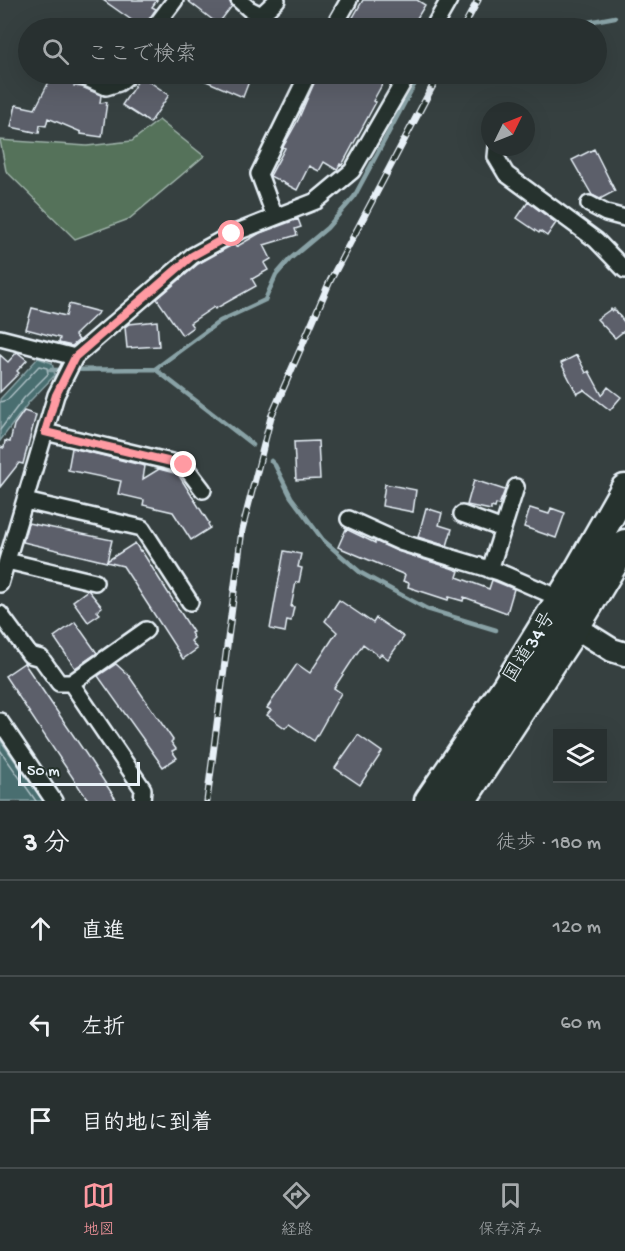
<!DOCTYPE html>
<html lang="ja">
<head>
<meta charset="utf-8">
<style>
  :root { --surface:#283030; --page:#303838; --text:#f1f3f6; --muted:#a5a9ab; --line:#444b4c; --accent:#ff9aa2 }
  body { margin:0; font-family:"Gochi Hand","Klee One",sans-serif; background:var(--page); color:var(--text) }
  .controls { position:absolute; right:18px; bottom:18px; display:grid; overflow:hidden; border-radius:0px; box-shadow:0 6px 24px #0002 }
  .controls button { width:54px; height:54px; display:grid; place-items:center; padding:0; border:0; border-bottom:2px solid var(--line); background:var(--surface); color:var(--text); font:30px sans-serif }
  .compass { position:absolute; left:481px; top:102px; width:54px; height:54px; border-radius:50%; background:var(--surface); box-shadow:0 6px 24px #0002; rotate:47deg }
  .scale { position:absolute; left:18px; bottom:15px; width:122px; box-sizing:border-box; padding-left:6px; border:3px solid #e8f1f8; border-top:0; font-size:16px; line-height:21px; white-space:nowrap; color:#e8f1f8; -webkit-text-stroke:4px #26332d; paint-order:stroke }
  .stop { position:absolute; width:18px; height:18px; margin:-14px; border:4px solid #ff9aa2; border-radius:50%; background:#fff }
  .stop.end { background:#ff9aa2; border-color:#fff; box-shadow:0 2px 6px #0008 }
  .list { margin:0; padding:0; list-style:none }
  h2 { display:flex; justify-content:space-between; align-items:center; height:78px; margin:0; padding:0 24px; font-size:26px }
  h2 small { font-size:20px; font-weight:400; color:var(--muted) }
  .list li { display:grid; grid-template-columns:39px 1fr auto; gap:18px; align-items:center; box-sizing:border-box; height:96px; padding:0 24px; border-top:2px solid var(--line) }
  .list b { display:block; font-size:22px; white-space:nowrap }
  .list em { font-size:20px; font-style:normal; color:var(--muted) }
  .icon { flex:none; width:33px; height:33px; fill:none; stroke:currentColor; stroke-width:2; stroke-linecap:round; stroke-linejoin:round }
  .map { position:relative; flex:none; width:625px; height:801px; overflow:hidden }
  .search { position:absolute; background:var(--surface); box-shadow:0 6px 24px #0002; left:18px; right:18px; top:18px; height:66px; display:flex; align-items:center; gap:15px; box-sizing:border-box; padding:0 21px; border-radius:33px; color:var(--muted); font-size:22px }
  .sheet { height:366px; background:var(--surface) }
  nav { display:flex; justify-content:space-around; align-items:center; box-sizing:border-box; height:84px; border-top:2px solid var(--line); background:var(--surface); font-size:16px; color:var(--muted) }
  nav a { display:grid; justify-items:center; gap:3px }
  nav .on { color:var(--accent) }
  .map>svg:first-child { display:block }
  .green { fill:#55725a; stroke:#9eb2a9; stroke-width:1.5 }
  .water { fill:#4a6e70; stroke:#89a2a6; stroke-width:1.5 }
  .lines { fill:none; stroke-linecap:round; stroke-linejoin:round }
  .shore { stroke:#a9bdc2; stroke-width:1.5 }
  .stream { stroke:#89a2a6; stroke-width:4.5 }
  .building { fill:#5c5e6b; stroke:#e8f1f8; stroke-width:1.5 }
  .street-casing { stroke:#e8f1f8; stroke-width:20 }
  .secondary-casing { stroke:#e8f1f8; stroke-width:27 }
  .highway-casing { stroke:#e8f1f8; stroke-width:33 }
  .street { stroke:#26332d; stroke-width:15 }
  .secondary { stroke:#26332d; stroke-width:22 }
  .highway { stroke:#26332d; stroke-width:28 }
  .rail-casing { stroke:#e8f1f8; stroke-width:7 }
  .rail { stroke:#26332d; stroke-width:4.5; stroke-dasharray:14; stroke-linecap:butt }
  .route { stroke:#ff9aa2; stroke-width:8 }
  .labels { text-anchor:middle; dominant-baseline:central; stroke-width:4.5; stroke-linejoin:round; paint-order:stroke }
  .street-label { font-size:20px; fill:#e8f1f8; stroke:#26332d }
</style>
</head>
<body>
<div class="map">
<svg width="625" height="801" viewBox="0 0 625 801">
  <rect width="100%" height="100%" fill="#364040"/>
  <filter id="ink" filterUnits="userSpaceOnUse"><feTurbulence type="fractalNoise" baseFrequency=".0167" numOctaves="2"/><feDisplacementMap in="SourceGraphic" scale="12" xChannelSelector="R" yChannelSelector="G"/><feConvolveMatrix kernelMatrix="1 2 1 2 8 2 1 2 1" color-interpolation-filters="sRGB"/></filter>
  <g filter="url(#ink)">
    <path class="green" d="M159,120L204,156L129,219L75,239L6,171L0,140L87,146L132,141Z"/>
    <path class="water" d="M38,358L52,363L55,375L29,402L0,441V399Z
      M0,739L3,744L43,801H0Z"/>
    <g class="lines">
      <path class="shore" d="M0,402L7,400L39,366L47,368L48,374L24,398L0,430
        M0,750L36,801"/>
      <path class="stream" d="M548,28L562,23H583L615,17
        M445,80L464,74
        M155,369L253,445
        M50,370L155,369L220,321L265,300L276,275L290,259L327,228L354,197L420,74H427
        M271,461L275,465L291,497L323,540L361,573L427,609L496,630"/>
    </g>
    <path class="building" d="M103,0H157L152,7L156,9L143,28Z
      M187,0H229L232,6L218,24Z
      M363,0H417L425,5L411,28H347Z
      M53,74L68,77L75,84L74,86L82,87L101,95L100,103L107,102L102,137L81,134V132L48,118L46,126L40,125L39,133L11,127L16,105L35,109Z
      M190,74H243L251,76L243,97Z
      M318,74H388L373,101L376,102L342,165L340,164L337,170L324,162L319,171L309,166L297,190L270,176L285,148L283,147L298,120Z
      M141,76L169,95L150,123L122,105Z
      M594,149L615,191L600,199L592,195L572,160Z
      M528,202L556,223L547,236L540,231L539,233L517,218Z
      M298,219L301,227L295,229L297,235L264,245L271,259L264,263L268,270L252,279L256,286L215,309L214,307L190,323L193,327L182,335L157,299L198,264L234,244L236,247L260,233Z
      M69,304L99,312L75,335L79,340L72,346L59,343L60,338L26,329L32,308L66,316Z
      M611,309L612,311L614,309L625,323V330L615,338L597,319Z
      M157,321L159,346L127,348L125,327L129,324Z
      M17,352L27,360L17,371L19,373L0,392V355L8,362Z
      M577,355L586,373L589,371L602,395L608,387L621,397L610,410L584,390L577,394L561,363Z
      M24,411L36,415L23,464L19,463L0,487V447L4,448L5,441L10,442L14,425Z
      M318,441L320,479L296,480L294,442Z
      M72,448L145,466L143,479L159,469L178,474L209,523L208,524L210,528L191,540L173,512L143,505L144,500L118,494L121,481L68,470Z
      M474,480L505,490L499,505L496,504L495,508L491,507V510L467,505Z
      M385,484L416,490L413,512L382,506Z
      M426,508L442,513L439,525L452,529L447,546L418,537Z
      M530,508L549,514L551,508L565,513L556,538L524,527Z
      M28,523L112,540L107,561L135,543L140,551L141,550L193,632L191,633L194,638L191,641L197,649L183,659L123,566L23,542Z
      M346,529L375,543V541L397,551L451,568L459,571L457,577L489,589L492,580L514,589L507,613L464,597L463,601L449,597L448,600L408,587L409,583L403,581L405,575L338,547Z
      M284,551L301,554L298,567L302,568L299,582H296L291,607H294L291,621L287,620L285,632L270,629Z
      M88,590L102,607L97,611L100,614L88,622L73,601Z
      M339,600L373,623L376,618L404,637L388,659L381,654L379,656L363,644L334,688L341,693L314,741L289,724L285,728L267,715L271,710L267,708L297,664L310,673L337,632L325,621Z
      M75,622L97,653L75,668L54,637Z
      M24,663L86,754L117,801H89L81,790L5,676Z
      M116,664L129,676L173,740L171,742L176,749L172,751L177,758L163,767L98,676Z
      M358,735L382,752L360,785L335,768Z"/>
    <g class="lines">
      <g class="street-casing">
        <path id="street" d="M239,0L249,9L261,15L277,0
          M154,28L175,0
          M333,28L349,0
          M433,28L449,0
          M77,74L106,87L119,83L130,74
          M497,147L496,157L506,174L596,240L625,270
          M589,204L606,213L625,218
          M275,217L259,174L308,74
          M0,338L75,357
          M45,432L184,465L203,490
          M25,501L142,528L190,602
          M462,514L503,529
          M349,519L400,542L499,572L561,599
          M7,561L95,582
          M490,570L516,487
          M0,584L56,395L75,357L192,256L232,234L316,201L352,171L408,74
          M0,614L30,655L41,658L59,683H71L143,789L142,801
          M71,683L146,630
          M0,721L54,801"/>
      </g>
      <g class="secondary-casing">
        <path id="secondary" d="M561,618L612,650L625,654"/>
      </g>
      <g class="highway-casing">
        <path id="highway" d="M429,801L507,686L580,568L625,489
          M461,801L575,627L625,544"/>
      </g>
      <use href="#street" class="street"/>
      <use href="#secondary" class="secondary"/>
      <use href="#highway" class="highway"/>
      <g class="rail-casing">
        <path id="rail" d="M463,28L478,0
          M207,801L242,530L271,417L330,281L439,74"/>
      </g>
      <use href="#rail" class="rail"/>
    </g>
  </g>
  <g class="lines" filter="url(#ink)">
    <path class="route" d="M184,465L45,432L56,395L75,357L192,256L232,234"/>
  </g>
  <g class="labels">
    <g class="street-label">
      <text transform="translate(531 648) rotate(-58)">国道34号</text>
    </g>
  </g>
</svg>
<div class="controls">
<button><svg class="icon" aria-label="layers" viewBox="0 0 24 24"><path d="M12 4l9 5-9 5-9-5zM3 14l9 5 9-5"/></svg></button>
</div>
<svg class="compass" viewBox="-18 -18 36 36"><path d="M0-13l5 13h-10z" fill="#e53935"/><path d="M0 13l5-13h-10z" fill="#a5a9ab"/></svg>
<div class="scale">50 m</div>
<div class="stop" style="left:232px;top:234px"></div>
<div class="stop end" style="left:184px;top:465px"></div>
<div class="search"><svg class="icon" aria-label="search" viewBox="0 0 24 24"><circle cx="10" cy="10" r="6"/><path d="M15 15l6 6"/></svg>ここで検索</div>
</div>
<section class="sheet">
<h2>3 分<small>徒歩 · 180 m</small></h2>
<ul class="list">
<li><svg class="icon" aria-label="ahead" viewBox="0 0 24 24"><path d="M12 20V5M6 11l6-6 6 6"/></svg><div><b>直進</b></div><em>120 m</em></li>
<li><svg class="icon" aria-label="left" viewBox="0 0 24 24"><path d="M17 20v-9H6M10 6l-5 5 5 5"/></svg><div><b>左折</b></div><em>60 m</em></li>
<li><svg class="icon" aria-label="arrive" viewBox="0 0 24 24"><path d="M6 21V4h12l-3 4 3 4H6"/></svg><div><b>目的地に到着</b></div></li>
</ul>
</section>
<nav>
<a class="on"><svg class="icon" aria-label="map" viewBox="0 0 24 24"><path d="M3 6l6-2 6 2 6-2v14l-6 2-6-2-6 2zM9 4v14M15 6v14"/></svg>地図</a>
<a><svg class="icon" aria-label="directions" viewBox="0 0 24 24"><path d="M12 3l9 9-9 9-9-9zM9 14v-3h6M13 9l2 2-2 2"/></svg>経路</a>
<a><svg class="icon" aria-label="saved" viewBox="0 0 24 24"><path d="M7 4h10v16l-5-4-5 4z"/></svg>保存済み</a>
</nav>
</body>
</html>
